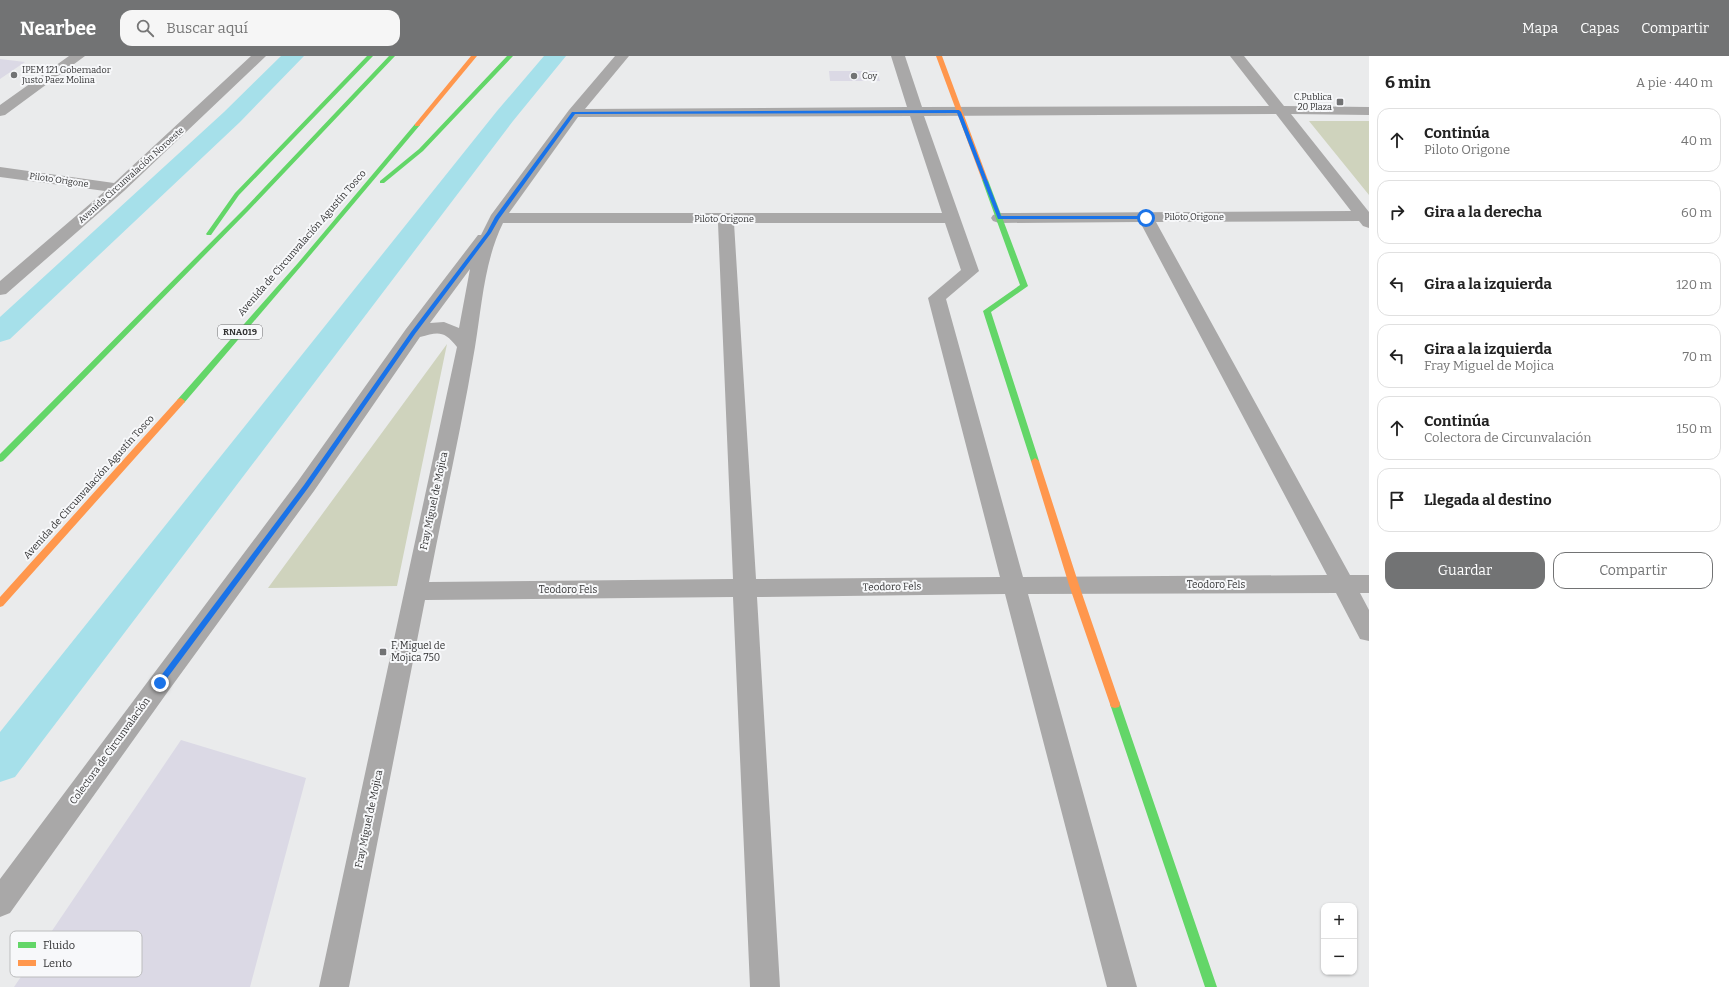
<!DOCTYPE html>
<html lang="es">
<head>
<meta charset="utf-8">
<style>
  :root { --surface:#fff; --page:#f6f6f6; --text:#222; --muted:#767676; --line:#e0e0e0; --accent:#727374 }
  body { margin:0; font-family:Bitter,serif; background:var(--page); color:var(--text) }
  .controls { position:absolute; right:12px; bottom:12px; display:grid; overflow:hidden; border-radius:8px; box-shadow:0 1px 3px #0004 }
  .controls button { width:36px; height:36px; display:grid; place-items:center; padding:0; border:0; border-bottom:1px solid var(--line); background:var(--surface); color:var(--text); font:20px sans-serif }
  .stop { position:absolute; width:12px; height:12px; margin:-9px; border:3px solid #1a73e8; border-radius:50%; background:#fff }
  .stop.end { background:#1a73e8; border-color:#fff; box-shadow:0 1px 4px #0008 }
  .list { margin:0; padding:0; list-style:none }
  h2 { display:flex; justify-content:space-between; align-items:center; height:52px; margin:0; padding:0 16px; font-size:17px }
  h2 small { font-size:13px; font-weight:400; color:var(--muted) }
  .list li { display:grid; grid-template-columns:26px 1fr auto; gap:12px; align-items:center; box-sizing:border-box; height:64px; margin:0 8px 8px; padding:0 8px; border:1px solid var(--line); border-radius:12px }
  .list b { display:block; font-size:15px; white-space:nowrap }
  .list p { margin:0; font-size:13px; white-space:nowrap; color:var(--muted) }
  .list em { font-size:13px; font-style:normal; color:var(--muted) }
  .actions { display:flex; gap:8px; padding:12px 16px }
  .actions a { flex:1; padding:9px 0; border:1px solid var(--accent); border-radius:12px; text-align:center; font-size:14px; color:var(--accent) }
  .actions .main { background:var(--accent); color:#fff }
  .icon { flex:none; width:22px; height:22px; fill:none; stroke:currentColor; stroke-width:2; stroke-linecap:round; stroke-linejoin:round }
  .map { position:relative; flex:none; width:1369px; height:931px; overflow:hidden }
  header { display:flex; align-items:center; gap:24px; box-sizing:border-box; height:56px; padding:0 20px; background:var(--accent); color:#fff }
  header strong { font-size:19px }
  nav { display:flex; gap:22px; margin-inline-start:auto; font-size:14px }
  .search { width:280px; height:36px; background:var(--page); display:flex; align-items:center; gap:10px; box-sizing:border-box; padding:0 14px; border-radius:12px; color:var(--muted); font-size:15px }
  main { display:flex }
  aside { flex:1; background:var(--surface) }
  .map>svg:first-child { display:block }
  .green { fill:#cfd3bd }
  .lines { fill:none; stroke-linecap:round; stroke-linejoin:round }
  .canal { fill:#a6e0ea; fill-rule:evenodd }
  .building { fill:#dbd9e5 }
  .street { fill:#a9a8a8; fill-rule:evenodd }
  .fast { fill:#63d668; fill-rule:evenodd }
  .slow { fill:#ff974d; fill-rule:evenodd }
  .route { fill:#1a73e8 }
  .poi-dot { fill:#727374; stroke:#f7f8fa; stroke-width:1.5 }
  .labels { text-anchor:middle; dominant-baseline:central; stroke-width:4; stroke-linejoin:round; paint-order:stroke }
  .far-poi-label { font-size:9px; fill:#323233; stroke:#f7f8fa; text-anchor:start }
  .far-street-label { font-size:9px; fill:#323233; stroke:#f7f8fa }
  .shield { fill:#f7f8fa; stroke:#6d6d6f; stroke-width:1 }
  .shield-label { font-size:9px; font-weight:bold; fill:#323233 }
  .street-label { font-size:10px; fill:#323233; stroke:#f7f8fa }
  .poi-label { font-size:10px; fill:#323233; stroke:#f7f8fa; text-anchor:start }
  .key { fill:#f7f8fa; stroke:#bcbdbe; stroke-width:1 }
  .key-label { font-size:11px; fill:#323233 }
</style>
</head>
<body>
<header>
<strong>Nearbee</strong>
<div class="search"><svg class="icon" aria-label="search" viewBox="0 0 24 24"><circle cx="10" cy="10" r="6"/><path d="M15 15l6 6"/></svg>Buscar aquí</div>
<nav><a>Mapa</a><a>Capas</a><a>Compartir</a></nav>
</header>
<main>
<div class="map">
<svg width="1369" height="931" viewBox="0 0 1369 931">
  <rect width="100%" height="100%" fill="#eaebec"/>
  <path class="green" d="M1309,65H1369V139Z
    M447,288L397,530L268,532Z"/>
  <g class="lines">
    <path class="canal" d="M281,0H304L240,66L10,283L0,286V261L224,56Z
      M544,0H566L513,65L15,721L0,726V676L497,55Z"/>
  </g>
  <path class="building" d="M0,3L25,6L0,23Z
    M829,15H877L880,25H830Z
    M181,684L306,722L250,931H14Z"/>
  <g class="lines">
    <path class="street" d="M69,0H85L5,59L0,60V49Z
      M251,0H266L124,135L6,238L0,239V225L105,135L0,121V111L114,127Z
      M615,0H629L585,53L907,51L891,0H905L922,51L1269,50L1230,0H1244L1284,50L1369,51V59L1291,58L1369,156V172L1363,170L1359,165L1156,166L1350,519H1369V537H1360L1369,554V585L1360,583L1336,537L1028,538L1137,931H1107L1005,538L757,541L780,931H750L733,541L425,544L349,931H319L457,291C444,274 438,276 420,281L314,435L169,634L10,857L0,861V823L298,425L406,273L478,179H481L491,159L569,54ZM1276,58L1351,155L999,157L993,159L991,162L993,165L999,167L1140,166L1327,519L1023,521L946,243L979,215L924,60ZM910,60L942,157H509L578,61ZM503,167H718L733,523L429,526C444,448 462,369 475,291C482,249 484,206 503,167ZM734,167H945L961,214L928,242L1000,521L756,523ZM470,213L459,272L444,266L430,267Z"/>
    <path class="fast" d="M367,0H373L239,139L211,179H207L206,178L235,137Z
      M389,0H395L249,154L3,405L0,406V398L245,152Z
      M507,0H513L423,95L384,127H380V125L419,93Z
      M415,68L420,69L302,209L184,347H178L177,345L178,343L298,207Z
      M985,122L988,124L1028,230L991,256L1039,405L1035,408L1031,405L983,255L1020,229L982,124Z
      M1115,644L1119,645L1120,648L1217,931H1205L1110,648L1111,645Z"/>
    <path class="slow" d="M471,0H477L419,70H415V68Z
      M936,0H942L988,124L987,125L982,124Z
      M181,342L185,345L184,347L3,550L0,551V541L178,343Z
      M1035,402L1039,405L1079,529L1120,648L1119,651L1115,652L1111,651L1110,648L1069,529L1031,405Z"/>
  </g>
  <path class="route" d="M959,54L961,56L1001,160H1146L1148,162L1146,163H998L957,57L575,58L499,163L491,177L415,278L308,432L162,629H157V625L304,429L411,276L487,176L495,161L572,56Z"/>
  <g class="poi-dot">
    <circle cx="14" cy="19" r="4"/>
    <circle cx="854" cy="20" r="4"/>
    <rect x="1336" y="42" width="8" height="8" rx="2"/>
    <rect x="379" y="592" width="8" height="8" rx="2"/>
  </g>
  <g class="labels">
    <g class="far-poi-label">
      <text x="22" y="14">IPEM 121 Gobernador<tspan x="22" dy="10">Justo Paez Molina</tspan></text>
      <text x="862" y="20">Coy</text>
      <text x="1332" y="41" text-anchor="end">C.Publica<tspan x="1332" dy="10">20 Plaza</tspan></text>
    </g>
    <g class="far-street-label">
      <text transform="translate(131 119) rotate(-42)">Avenida Circunvalación Noroeste</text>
      <text transform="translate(59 124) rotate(8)">Piloto Origone</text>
      <text x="1194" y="161">Piloto Origone</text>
      <text x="724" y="163">Piloto Origone</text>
    </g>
    <rect class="shield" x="218" y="269" width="44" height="14" rx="3"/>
    <g class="shield-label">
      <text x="240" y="276">RNA019</text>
    </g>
    <g class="street-label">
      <text transform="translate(302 187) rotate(-49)">Avenida de Circunvalación Agustín Tosco</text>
      <text transform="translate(89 431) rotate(-48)">Avenida de Circunvalación Agustín Tosco</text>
      <text transform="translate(434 445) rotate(-78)">Fray Miguel de Mojica</text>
      <text x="1216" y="529">Teodoro Fels</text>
      <text transform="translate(892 531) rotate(-1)">Teodoro Fels</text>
      <text x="568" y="534">Teodoro Fels</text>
      <text transform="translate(110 695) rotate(-54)">Colectora de Circunvalación</text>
      <text transform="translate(369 763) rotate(-78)">Fray Miguel de Mojica</text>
    </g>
    <g class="poi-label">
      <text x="391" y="590">F. Miguel de<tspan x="391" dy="12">Mojica 750</tspan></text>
    </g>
  </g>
  <rect x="10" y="875" width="132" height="46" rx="6" class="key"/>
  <rect x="18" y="886" width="18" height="6" fill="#63d668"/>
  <rect x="18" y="904" width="18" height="6" fill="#ff974d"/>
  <g class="key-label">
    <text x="43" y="893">Fluido</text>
    <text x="43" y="911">Lento</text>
  </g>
</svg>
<div class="controls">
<button>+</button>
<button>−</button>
</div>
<div class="stop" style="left:1146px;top:162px"></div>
<div class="stop end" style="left:160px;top:627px"></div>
</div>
<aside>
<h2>6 min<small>A pie · 440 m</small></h2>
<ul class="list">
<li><svg class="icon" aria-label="ahead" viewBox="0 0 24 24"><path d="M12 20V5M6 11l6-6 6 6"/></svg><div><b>Continúa</b><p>Piloto Origone</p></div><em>40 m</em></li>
<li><svg class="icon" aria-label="right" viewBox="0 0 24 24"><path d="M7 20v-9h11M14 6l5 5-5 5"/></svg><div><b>Gira a la derecha</b></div><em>60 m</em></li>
<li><svg class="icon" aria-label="left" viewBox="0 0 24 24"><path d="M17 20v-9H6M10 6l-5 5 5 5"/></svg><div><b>Gira a la izquierda</b></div><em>120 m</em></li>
<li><svg class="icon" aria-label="left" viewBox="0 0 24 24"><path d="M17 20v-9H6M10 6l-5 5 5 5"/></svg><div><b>Gira a la izquierda</b><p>Fray Miguel de Mojica</p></div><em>70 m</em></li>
<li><svg class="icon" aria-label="ahead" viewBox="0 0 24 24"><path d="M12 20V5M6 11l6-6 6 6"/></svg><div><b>Continúa</b><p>Colectora de Circunvalación</p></div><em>150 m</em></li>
<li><svg class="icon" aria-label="arrive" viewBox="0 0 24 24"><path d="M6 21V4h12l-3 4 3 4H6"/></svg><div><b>Llegada al destino</b></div></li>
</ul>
<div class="actions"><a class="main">Guardar</a><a>Compartir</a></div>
</aside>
</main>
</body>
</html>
